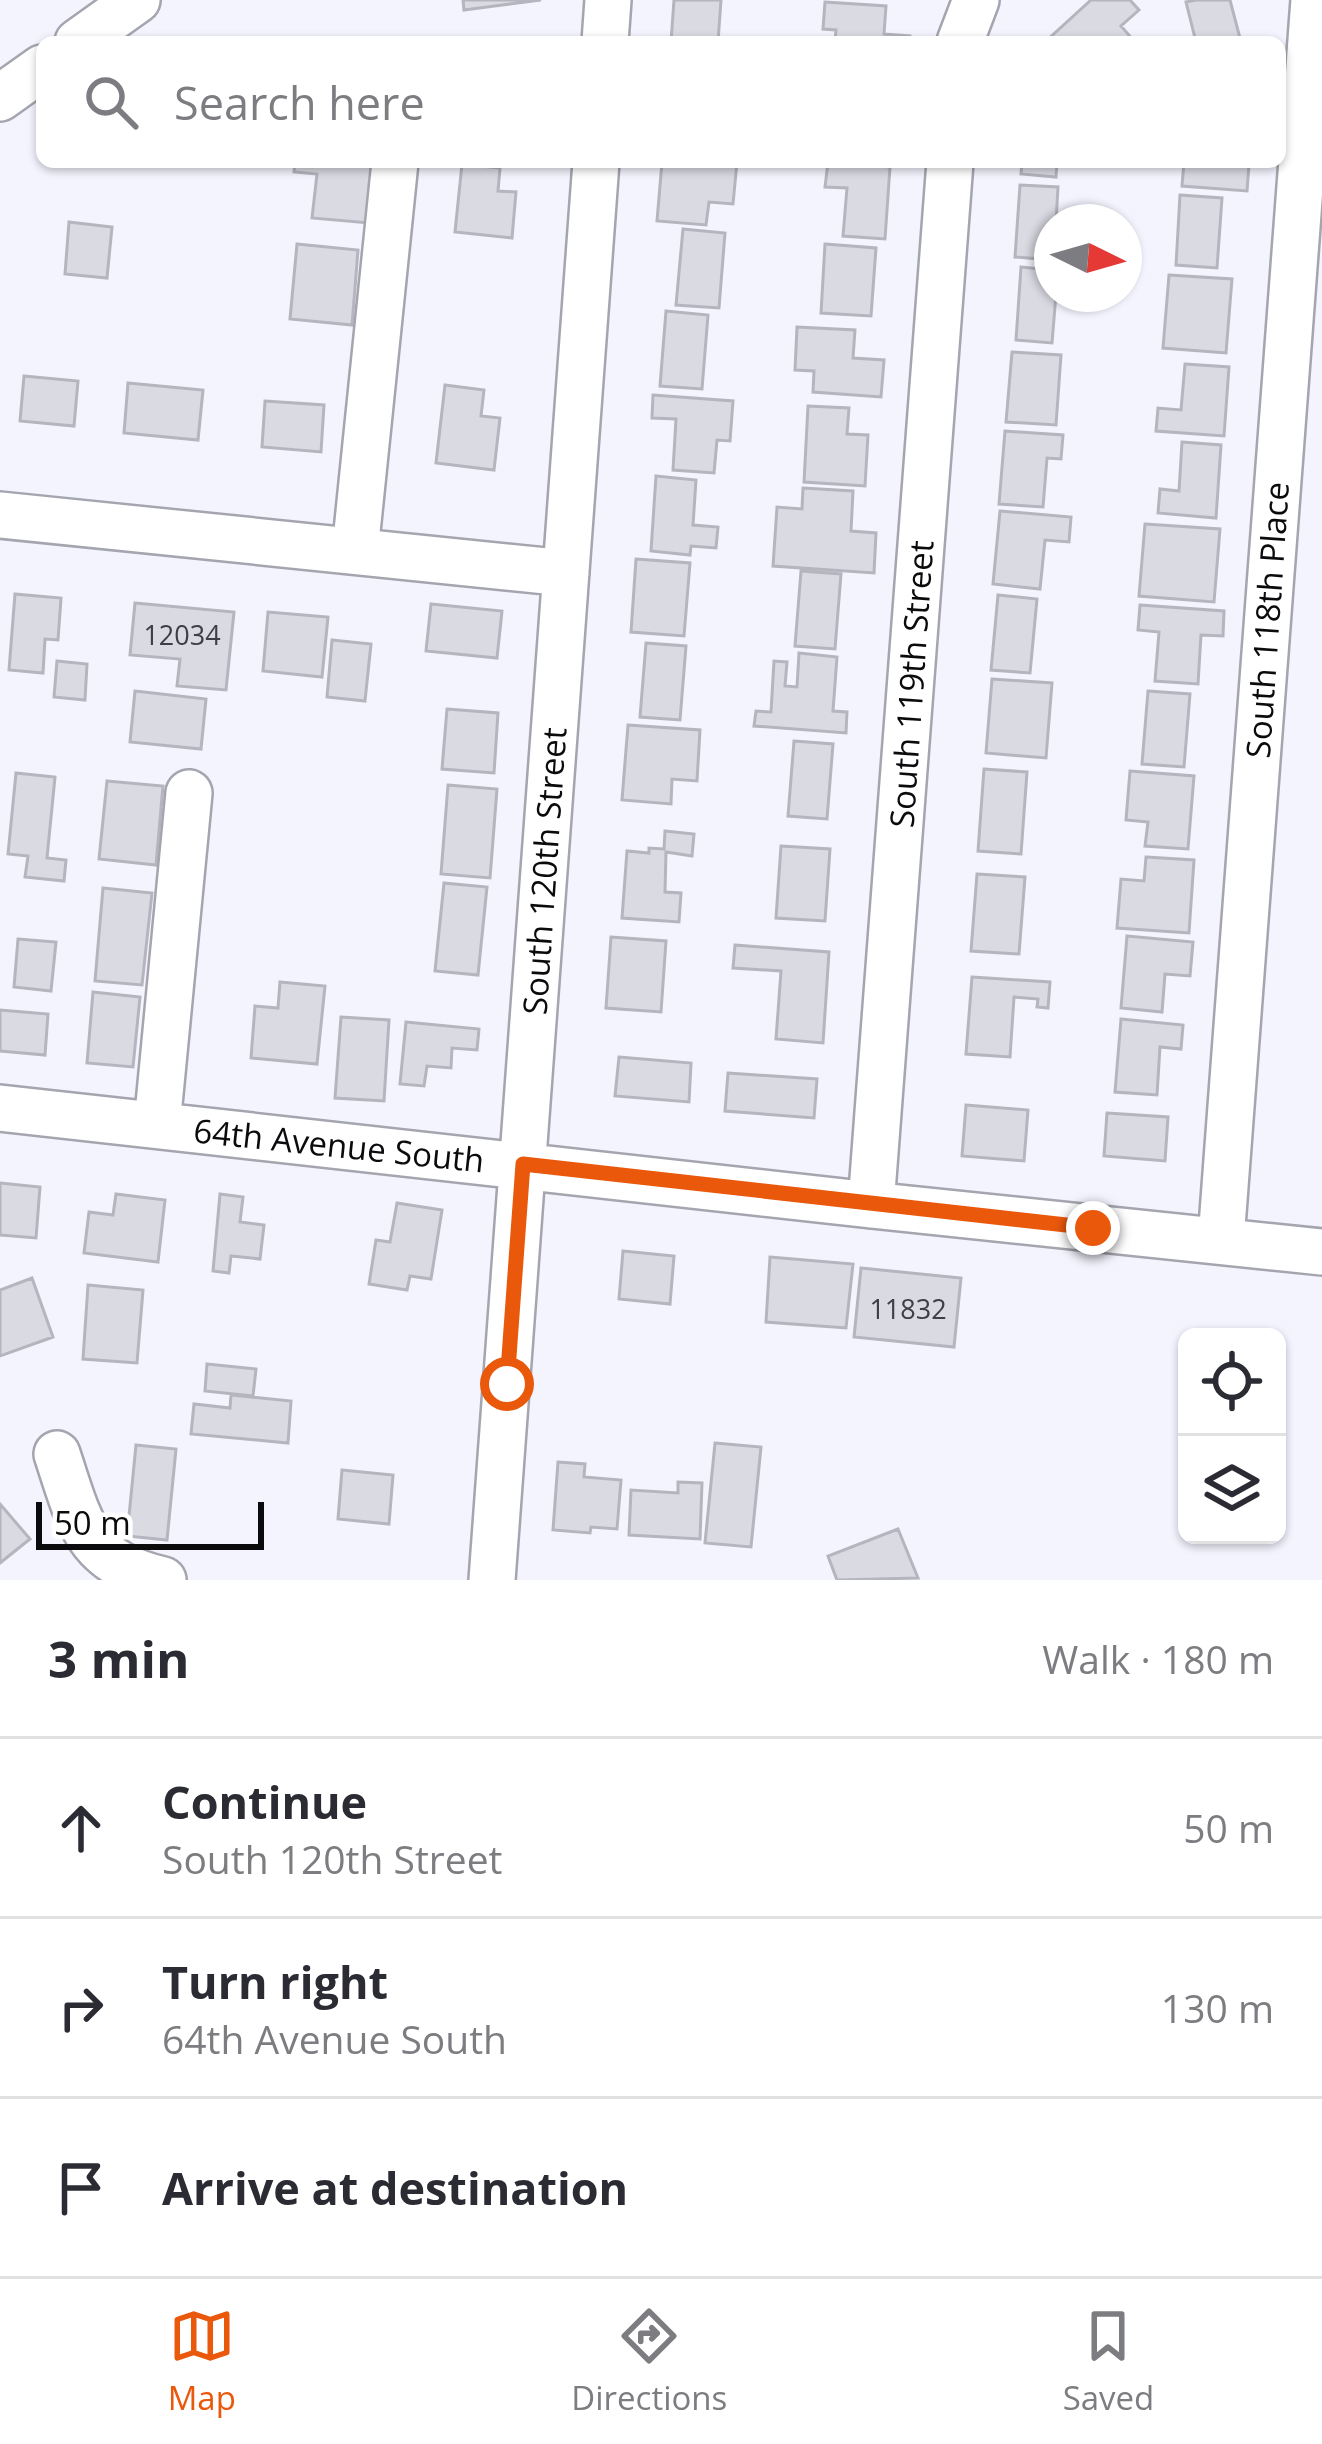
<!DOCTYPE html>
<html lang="en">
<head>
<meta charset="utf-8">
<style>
  :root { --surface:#fff; --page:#f2f2f3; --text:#2b2b33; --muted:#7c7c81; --line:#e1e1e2; --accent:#ea580c }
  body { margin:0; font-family:"Open Sans",sans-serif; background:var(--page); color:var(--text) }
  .controls { position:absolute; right:36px; bottom:36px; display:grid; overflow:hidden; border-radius:18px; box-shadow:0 3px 9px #0004 }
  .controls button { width:108px; height:108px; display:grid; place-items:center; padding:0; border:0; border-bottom:3px solid var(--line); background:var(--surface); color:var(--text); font:60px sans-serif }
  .compass { position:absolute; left:1034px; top:204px; width:108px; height:108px; border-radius:50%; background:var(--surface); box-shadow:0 3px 9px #0004; rotate:95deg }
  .scale { position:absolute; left:36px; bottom:30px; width:228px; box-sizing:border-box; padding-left:12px; border:6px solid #0b0b0e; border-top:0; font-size:33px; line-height:42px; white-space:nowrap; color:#0b0b0e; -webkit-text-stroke:9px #fff; paint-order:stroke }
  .stop { position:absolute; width:36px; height:36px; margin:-27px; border:9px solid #ea580c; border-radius:50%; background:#fff }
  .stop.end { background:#ea580c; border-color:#fff; box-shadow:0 3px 12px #0008 }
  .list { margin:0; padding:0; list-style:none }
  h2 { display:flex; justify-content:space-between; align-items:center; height:156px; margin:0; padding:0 48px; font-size:51px }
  h2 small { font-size:39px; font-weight:400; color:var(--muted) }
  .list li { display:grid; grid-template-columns:78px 1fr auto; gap:36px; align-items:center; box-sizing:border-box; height:180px; padding:0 48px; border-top:3px solid var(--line) }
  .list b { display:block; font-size:45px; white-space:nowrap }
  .list p { margin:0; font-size:39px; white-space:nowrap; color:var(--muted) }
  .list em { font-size:39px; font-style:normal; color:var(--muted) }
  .icon { flex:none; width:66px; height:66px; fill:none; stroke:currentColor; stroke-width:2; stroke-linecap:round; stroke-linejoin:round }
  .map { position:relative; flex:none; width:1322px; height:1580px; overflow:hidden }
  .search { position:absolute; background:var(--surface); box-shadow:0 3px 9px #0004; left:36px; right:36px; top:36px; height:132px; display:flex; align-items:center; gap:30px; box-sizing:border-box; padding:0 42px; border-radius:18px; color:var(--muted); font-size:45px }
  .sheet { height:696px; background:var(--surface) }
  nav { display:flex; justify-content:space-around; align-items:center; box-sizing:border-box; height:168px; border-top:3px solid var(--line); background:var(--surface); font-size:33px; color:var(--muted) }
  nav a { display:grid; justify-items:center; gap:6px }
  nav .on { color:var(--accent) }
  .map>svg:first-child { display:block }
  .building { fill:#dadae3; stroke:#b5b5bf; stroke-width:3 }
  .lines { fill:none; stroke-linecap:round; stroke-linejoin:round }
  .minor-casing { stroke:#a4a5ae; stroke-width:50 }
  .minor { stroke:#fff; stroke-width:45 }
  .route { stroke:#ea580c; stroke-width:15 }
  .labels { text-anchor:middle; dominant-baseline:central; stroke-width:9; stroke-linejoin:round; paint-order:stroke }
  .number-label { font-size:27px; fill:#3f3f43 }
  .street-label { font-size:33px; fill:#0b0b0e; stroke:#fff }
</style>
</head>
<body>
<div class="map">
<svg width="1322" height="1580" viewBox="0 0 1322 1580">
  <rect width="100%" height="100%" fill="#f3f4fe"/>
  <path class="building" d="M463,0H541L464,10Z
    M674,0H721L718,42H671Z
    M1091,0H1130L1139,10L1121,26L1134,41L1045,42Z
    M1196,0H1230L1241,42H1196L1186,2Z
    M825,2L886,6L884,34L910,36V42H835L836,30L823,29Z
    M295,162H386L380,224L312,218L317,174L294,172Z
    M662,162H737L733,204L709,202L706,225L657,221Z
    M828,162L890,167L885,239L843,236L847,188L825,187Z
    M1022,162H1057L1056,177L1021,174Z
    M1184,162H1227L1249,165L1247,191L1182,186Z
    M462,164L500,168L498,191L516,192L512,238L455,232Z
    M1020,185L1058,187L1056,222H1052V260L1015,257Z
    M1180,195L1222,198L1217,268L1176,265Z
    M69,222L112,227L107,278L65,274Z
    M683,229L725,233L719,308L676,305Z
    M297,244L358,250L352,325L290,319Z
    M825,244L876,248L871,316L821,313Z
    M1021,267L1052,270V294H1056L1052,343L1016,340Z
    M1169,275L1232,279L1226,353L1163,348Z
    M666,311L708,315L702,389L660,386Z
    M797,327L855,330L853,358L884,360L881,397L813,392L814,371L795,370Z
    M1012,352L1061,355L1056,425L1006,422Z
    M1185,364L1229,367L1224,436L1156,431L1158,408L1181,410Z
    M24,376L78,381L74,426L20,421Z
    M128,383L203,390L198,440L124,433Z
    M445,385L484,390L481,416L500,418L494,470L436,463Z
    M653,395L733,401L730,441L717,440L714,473L673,470L676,419L652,418Z
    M265,401L324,405L321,452L262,447Z
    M808,406L849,408L847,434L868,435L865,486L804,482Z
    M1005,431L1063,435L1061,459L1047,458L1043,507L999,504Z
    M1182,442L1221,445L1216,518L1158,513L1160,489L1179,491Z
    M656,476L696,480L693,525L718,527L716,548L691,546L690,555L651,551Z
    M803,488L853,491L851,531L876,533L874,573L773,566L777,507L802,509Z
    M1000,511L1071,517L1069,542L1045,540L1040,589L993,584Z
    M1145,524L1220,529L1214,602L1139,596Z
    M636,559L690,563L684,636L631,632Z
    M801,571L841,574L835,649L795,646Z
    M15,594L61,598L58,640L45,639L43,673L9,670Z
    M998,595L1037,599L1030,673L991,670Z
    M135,603L234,612L226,690L177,686L180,659L130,655Z
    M431,604L502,611L497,658L426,651Z
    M1140,605L1224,611L1223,636L1201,635L1198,684L1155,681L1159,632L1138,630Z
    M268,612L328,617L322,677L263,671Z
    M332,640L371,644L365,701L327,697Z
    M646,643L686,646L680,720L640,717Z
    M799,653L837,657L833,711L847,712L846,733L754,726L756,711L771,712L774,661L787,662L785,686L797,687Z
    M57,661L87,664L85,700L54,697Z
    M992,679L1052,683L1046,758L986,753Z
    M135,691L206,699L201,749L130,742Z
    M1148,691L1190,694L1184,767L1142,764Z
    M447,709L498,713L494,773L442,769Z
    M628,725L700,730L697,781L672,779L671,804L622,800Z
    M794,741L833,744L827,819L788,816Z
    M984,769L1027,772L1021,854L978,851Z
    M1130,771L1194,776L1188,849L1145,846L1148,822L1126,820Z
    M16,773L55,777L47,858L66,860L64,881L25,877L28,856L8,854Z
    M107,781L163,786L156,865L99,859Z
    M448,785L497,789L490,878L441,874Z
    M665,831L694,834L692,856L666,852L665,892L681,893L679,922L622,918L627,851L649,853V848L664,849Z
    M781,846L830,849L825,921L776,918Z
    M1146,857L1194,860L1189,933L1117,928L1121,879L1144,881Z
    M977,874L1025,877L1019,954L971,951Z
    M444,883L487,887L478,975L435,971Z
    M103,888L152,893L142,985L95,981Z
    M1127,936L1193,942L1190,976L1165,974L1162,1012L1121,1008Z
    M611,937L666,941L661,1012L606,1008Z
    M18,939L56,942L51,991L14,987Z
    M735,945L829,952L823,1043L776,1039L781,971L733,968Z
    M972,977L1050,982L1048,1008L1037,1007L1038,999L1014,997L1010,1057L966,1054Z
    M280,982L325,986L317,1064L251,1058L255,1006L278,1008Z
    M93,992L140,997L133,1067L87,1063Z
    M0,1010L48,1014L45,1055L0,1051Z
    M341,1017L389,1020L384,1101L335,1098Z
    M1121,1019L1183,1025L1181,1049L1160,1047L1157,1095L1115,1092Z
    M406,1022L479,1029L477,1050L452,1048L451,1068L427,1066L424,1086L400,1084Z
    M619,1057L691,1063L689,1102L615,1096Z
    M728,1073L817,1079L814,1118L725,1111Z
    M966,1105L1028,1110L1024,1161L962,1156Z
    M1107,1113L1168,1117L1165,1161L1104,1156Z
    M0,1183L40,1187L36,1238L0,1235Z
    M116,1194L165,1200L158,1262L84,1253L89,1212L113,1215Z
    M220,1194L243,1197L240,1222L264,1225L260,1259L231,1256L229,1273L213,1271Z
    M397,1203L442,1210L431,1279L410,1276L407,1290L369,1284L376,1240L390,1242Z
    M623,1251L674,1256L670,1304L619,1299Z
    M770,1257L853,1264L846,1328L766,1322Z
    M861,1268L961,1278L954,1347L854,1337Z
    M32,1278L53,1337L0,1356V1290Z
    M88,1285L143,1290L137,1363L83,1359Z
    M207,1364L256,1369L253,1396L205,1391Z
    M231,1395L291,1401L288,1443L191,1434L194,1404L230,1408Z
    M715,1443L761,1447L751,1547L705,1543Z
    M136,1445L176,1449L167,1540L127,1536Z
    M558,1462L585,1464L584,1477L621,1480L617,1529L591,1527L590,1533L553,1530Z
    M342,1470L393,1475L389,1524L338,1519Z
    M678,1482L702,1483L700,1539L629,1535L631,1490L678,1493Z
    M0,1504L30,1539L0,1563Z
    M898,1529L918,1578L837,1580L828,1556Z"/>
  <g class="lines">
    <g class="minor-casing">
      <path id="minor" d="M78,42L137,0
        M605,42L608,0
        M960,42L976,0
        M0,98L42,68
        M0,515L566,573
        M355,551L395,162
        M0,1108L871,1205L1322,1252
        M157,1125L189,793
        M871,1205L950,162
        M1221,1240L1314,0
        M57,1454C80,1523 85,1562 163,1580
        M492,1580L596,162"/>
    </g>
    <use href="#minor" class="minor"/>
  </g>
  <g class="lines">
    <path class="route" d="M507,1384L523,1164L1093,1228"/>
  </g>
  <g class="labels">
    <g class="number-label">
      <text x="182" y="634">12034</text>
      <text x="908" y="1308">11832</text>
    </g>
    <g class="street-label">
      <text transform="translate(1267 620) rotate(-86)">South 118th Place</text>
      <text transform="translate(911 684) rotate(-86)">South 119th Street</text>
      <text transform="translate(544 871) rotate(-86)">South 120th Street</text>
      <text transform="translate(339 1145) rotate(6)">64th Avenue South</text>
    </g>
  </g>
</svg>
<div class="controls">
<button><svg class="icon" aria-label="locate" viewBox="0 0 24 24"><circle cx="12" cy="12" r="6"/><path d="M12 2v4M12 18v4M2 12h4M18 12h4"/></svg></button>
<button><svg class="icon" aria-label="layers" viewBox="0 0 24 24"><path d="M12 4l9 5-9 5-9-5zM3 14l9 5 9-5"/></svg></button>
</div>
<svg class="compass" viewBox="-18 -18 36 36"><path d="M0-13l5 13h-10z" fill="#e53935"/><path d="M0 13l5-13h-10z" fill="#7c7c81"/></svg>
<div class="scale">50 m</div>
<div class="stop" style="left:507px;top:1384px"></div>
<div class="stop end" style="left:1093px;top:1228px"></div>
<div class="search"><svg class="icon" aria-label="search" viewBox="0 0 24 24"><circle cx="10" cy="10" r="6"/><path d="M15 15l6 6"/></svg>Search here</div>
</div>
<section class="sheet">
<h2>3 min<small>Walk · 180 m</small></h2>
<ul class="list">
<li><svg class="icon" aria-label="ahead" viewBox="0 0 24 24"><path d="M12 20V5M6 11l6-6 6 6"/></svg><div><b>Continue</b><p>South 120th Street</p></div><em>50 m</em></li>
<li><svg class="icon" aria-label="right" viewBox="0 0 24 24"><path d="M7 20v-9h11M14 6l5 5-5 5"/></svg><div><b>Turn right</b><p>64th Avenue South</p></div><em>130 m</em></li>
<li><svg class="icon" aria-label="arrive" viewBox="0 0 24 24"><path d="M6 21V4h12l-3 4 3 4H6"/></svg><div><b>Arrive at destination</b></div></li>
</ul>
</section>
<nav>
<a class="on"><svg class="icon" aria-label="map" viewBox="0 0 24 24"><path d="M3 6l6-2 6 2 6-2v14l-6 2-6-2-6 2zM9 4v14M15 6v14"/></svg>Map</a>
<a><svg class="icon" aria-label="directions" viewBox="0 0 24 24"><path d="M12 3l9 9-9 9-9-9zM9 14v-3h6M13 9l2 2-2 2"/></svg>Directions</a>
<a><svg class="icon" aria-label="saved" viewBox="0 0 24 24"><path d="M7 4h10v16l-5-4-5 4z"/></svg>Saved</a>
</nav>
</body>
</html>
